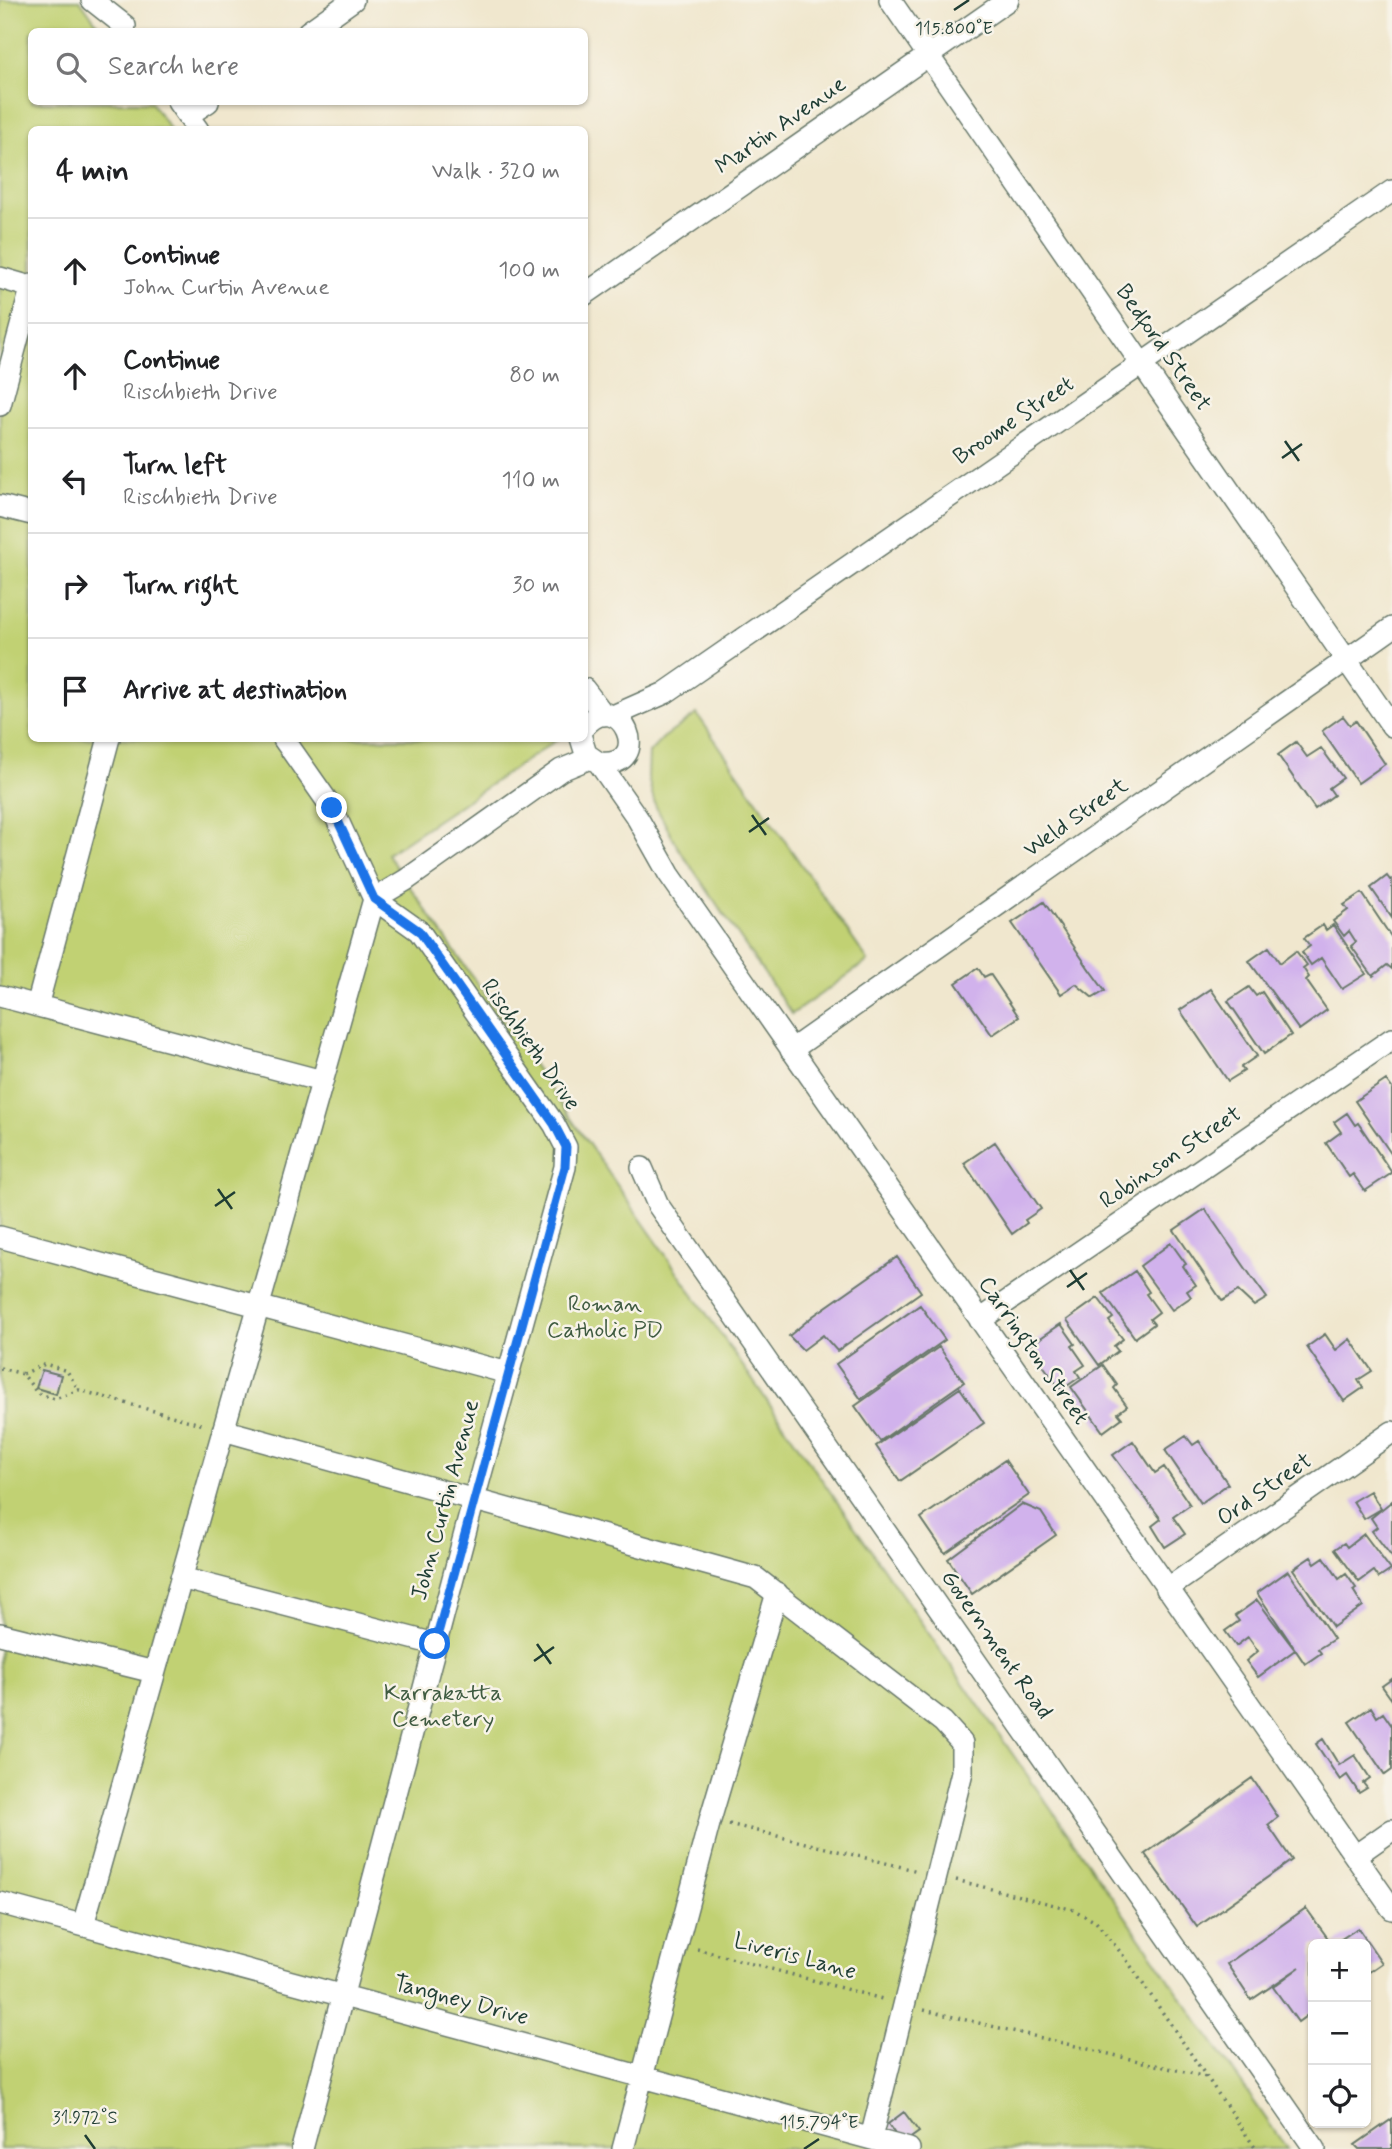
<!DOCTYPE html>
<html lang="en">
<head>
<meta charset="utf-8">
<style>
  :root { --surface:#fff; --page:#f6f6f6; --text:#202124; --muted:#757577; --line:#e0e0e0 }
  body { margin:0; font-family:Mynerve,sans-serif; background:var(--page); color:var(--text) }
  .controls { position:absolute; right:21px; bottom:21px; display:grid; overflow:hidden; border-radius:10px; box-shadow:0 2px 5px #0004 }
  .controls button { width:63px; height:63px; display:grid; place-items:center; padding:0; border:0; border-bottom:2px solid var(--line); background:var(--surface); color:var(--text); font:35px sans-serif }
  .stop { position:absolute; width:21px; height:21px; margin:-16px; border:5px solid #1a73e8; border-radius:50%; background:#fff }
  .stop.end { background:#1a73e8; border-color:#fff; box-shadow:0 2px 7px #0008 }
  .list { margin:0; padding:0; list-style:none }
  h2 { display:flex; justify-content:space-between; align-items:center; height:91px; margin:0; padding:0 28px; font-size:30px }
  h2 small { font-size:23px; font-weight:400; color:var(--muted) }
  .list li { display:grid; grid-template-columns:46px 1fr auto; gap:21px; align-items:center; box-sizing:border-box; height:105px; padding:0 28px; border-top:2px solid var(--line) }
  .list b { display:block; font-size:26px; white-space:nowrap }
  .list p { margin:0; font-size:23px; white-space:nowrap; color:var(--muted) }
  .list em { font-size:23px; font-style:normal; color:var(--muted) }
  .icon { flex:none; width:38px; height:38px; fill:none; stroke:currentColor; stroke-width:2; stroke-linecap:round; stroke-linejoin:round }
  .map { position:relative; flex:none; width:1392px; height:2149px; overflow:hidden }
  .search { position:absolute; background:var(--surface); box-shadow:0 2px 5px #0004; left:28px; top:28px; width:560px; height:77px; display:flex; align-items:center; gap:18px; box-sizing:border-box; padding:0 24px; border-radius:10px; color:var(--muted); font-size:26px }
  .panel { position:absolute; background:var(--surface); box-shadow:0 2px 5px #0004; left:28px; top:126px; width:560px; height:616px; border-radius:10px }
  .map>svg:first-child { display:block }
  .green { fill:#c1d173; stroke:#708754; stroke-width:2 }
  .building { fill:#d1b2ec }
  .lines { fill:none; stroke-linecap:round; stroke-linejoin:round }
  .minor-casing { stroke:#68786a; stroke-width:24 }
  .path { stroke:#68786a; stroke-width:3.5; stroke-dasharray:2 5; stroke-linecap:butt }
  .minor { stroke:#fff; stroke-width:21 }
  .route { stroke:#1a73e8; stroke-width:9 }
  .ticks { fill:none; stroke:#1f3d34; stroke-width:2.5 }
  .labels { text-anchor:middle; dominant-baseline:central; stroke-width:5; stroke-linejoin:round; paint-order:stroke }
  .street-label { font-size:23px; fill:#1f3d34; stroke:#f7f3e8 }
  .park-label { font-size:23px; fill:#3f5b41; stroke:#f7f3e8 }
  .ticks-label { font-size:18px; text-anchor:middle; fill:#1f3d34; stroke:#f7f3e8; stroke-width:5; stroke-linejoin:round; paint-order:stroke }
</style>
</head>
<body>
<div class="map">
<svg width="1392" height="2149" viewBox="0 0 1392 2149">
  <rect width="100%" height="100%" fill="#f7f3e8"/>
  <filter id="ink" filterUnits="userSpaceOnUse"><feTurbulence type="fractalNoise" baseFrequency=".0143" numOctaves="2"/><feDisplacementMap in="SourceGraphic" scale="14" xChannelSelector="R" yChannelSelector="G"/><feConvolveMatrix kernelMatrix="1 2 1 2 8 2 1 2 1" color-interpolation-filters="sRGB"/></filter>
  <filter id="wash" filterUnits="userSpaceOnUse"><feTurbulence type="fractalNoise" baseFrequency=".00686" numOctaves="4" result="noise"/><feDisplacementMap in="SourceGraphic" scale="28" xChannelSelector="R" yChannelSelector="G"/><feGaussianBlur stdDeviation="1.57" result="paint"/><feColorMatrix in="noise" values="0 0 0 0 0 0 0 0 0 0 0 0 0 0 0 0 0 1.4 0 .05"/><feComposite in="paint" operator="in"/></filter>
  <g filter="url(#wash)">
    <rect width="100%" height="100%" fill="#f0e7ce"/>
    <path class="green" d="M0,0H80L102,31L32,32V102H151L170,129L32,130V738L558,739L387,854L1287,2149H0Z
      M697,714L868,961L792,1014L677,846L655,805L648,778L649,753L663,738Z"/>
    <g id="blocks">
      <path class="building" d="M1343,716L1350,725L1356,721L1385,764L1358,783L1322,731Z
        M1296,742L1307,757L1321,748L1343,778L1329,788L1334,795L1315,809L1278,755Z
        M1387,876L1390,880L1392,879V918L1371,888Z
        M1362,893L1392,938V969L1387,965L1373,976L1351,946L1356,942L1349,931L1344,936L1333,921L1348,910L1344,905Z
        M1044,902L1089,969L1105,991L1093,998L1076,984L1061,994L1012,923Z
        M1323,925L1326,930L1333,925L1366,974L1342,989L1321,958L1311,965L1302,952L1310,946L1304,938Z
        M1269,947L1280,963L1296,951L1307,965L1303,968L1309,977L1306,980L1327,1010L1299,1030L1249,961Z
        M978,968L984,977L990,974L1019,1017L992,1035L956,983Z
        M1249,987L1256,996L1262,992L1291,1035L1264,1054L1228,1001Z
        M1211,989L1257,1056L1241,1067L1244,1071L1228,1081L1180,1010Z
        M1386,1080L1392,1088V1155L1355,1101Z
        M1347,1113L1355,1125L1358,1123L1392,1173L1365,1191L1353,1174L1349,1177L1326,1143L1341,1132L1334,1122Z
        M995,1142L1041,1209L1025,1220L1027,1223L1012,1234L964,1163Z
        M1205,1209L1251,1276L1267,1298L1254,1306L1238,1291L1222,1301L1174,1230Z
        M1171,1243L1186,1264L1183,1266L1196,1285L1187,1291L1191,1297L1172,1310L1140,1266Z
        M897,1257L921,1292L837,1351L823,1335L803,1350L789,1336L813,1316Z
        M1135,1271L1149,1292L1146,1294L1159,1312L1150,1319L1154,1324L1135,1338L1103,1293Z
        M1098,1298L1113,1318L1109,1321L1123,1339L1114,1346L1118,1351L1099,1365L1067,1320Z
        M920,1305L945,1340L861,1399L836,1364Z
        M1061,1324L1075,1344L1072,1346L1085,1365L1076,1371L1080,1377L1061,1390L1029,1346Z
        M1325,1334L1336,1350L1350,1339L1372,1371L1358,1380L1363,1388L1344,1401L1307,1347Z
        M939,1347L964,1382L880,1441L855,1406Z
        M1103,1365L1117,1385L1114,1388L1127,1406L1118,1413L1122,1418L1103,1432L1071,1387Z
        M42,1370L61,1375L56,1394L36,1388Z
        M960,1388L984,1423L900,1481L876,1446Z
        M1186,1436L1193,1445L1199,1441L1228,1484L1201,1503L1165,1450Z
        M1133,1441L1155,1473L1164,1467L1190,1505L1173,1517L1185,1534L1165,1547L1152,1526L1161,1519L1113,1455Z
        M1005,1460L1029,1495L945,1553L921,1518Z
        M1370,1491L1381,1509L1364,1519L1353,1501Z
        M1392,1501V1557L1372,1531L1377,1527L1371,1518Z
        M1022,1504L1041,1512L1056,1535L972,1594L948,1559Z
        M1364,1534L1391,1570L1379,1578L1374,1571L1359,1582L1335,1549L1344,1543L1347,1547Z
        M1311,1557L1315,1563L1324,1557L1339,1579L1346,1574L1356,1588L1353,1590L1363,1606L1333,1627L1293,1569Z
        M1288,1571L1334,1639L1318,1649L1321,1653L1305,1664L1257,1593Z
        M1257,1600L1295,1650L1258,1677L1246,1661L1258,1651L1248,1637L1236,1646L1225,1631L1239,1621L1235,1616Z
        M1392,1679V1700L1382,1686Z
        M1371,1707L1377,1717L1383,1713L1392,1726V1770L1385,1775L1349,1722Z
        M1323,1739L1339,1765L1355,1755L1370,1778L1363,1783L1367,1788L1359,1793L1347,1775L1340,1780L1316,1744Z
        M1252,1778L1278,1817L1268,1825L1292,1860L1197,1927L1145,1854Z
        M1306,1908L1332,1944H1313V2011L1298,2022L1273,1987L1300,1967L1251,2000L1227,1964Z
        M1358,1928L1382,1963L1366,1974V1944H1334Z
        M904,2112L919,2132L902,2144L888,2124Z
        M1392,2119V2149H1359L1355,2145Z"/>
    </g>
  </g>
  <g filter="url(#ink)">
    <use href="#blocks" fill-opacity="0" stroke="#68786a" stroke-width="2"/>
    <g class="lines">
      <g class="minor-casing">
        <path id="minor" d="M92,0L125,26
          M890,0L1392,726
          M308,32L353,0
          M178,102L198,130
          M188,115L208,102
          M0,278L31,287
          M584,295L1008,0
          M0,405L32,285
          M0,506L32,514
          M584,689L604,715
          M613,716L665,693L1392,191
          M581,738L586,754L599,763C657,769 620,683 584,727
          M599,763L638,819L669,874L1392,1909
          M374,899L406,880L561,770L590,758
          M0,996L322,1081
          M37,1006L109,738
          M791,1050L1392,628
          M642,1168L658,1205L1315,2149
          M0,1237L508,1373
          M980,1320L1392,1039
          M223,1430L756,1578L943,1722L962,1743V1772L871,2138
          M181,1578L435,1644
          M1167,1589L1392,1432
          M0,1634L154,1672
          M1355,1856L1392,1830
          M0,1903L909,2149
          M83,1925L374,899L332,808L283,738
          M302,2149L474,1499L565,1167L566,1147L554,1124L419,931L374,899
          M623,2149L710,1820L777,1593"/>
      </g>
      <path class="path" d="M0,1368L23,1374L37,1393L55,1399L79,1390L204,1425
        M23,1374L45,1364L67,1371L78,1389
        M729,1824L918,1871
        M956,1880L1074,1910L1096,1922L1126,1959L1256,2149
        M697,1949L886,2000
        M924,2010L1206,2077"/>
      <use href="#minor" class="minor"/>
    </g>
  </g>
  <g class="lines" filter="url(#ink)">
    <path class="route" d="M332,808L374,899L419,931L554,1124L566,1147L565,1167L435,1644"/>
  </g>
  <path class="ticks" d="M954,10L969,0M1285,441L1299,461M1282,458L1302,444M752,815L766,835M749,832L769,818M218,1189L232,1209M215,1206L235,1192M1070,1270L1084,1290M1067,1287L1087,1273M537,1644L551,1664M534,1661L554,1647M85,2135L95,2149M804,2149L819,2139"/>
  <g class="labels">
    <g class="street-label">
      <text transform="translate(781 126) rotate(-35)">Martin Avenue</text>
      <text transform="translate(1163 348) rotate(55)">Bedford Street</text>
      <text transform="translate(1014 421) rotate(-34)">Broome Street</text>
      <text transform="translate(1076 818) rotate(-35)">Weld Street</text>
      <text transform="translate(530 1045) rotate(55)">Rischbieth Drive</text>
      <text transform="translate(1171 1158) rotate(-34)">Robinson Street</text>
      <text transform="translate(1033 1351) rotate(55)">Carrington Street</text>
      <text transform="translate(1265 1490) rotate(-35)">Ord Street</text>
      <text transform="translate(446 1500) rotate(-75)">John Curtin Avenue</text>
      <text transform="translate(996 1645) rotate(55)">Government Road</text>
      <text transform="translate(795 1957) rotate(15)">Liveris Lane</text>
      <text transform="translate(461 2001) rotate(15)">Tangney Drive</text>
    </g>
    <g class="park-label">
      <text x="605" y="1305">Roman<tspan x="605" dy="26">Catholic PD</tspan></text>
      <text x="443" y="1694">Karrakatta<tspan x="443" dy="26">Cemetery</tspan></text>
    </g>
  </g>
  <g class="ticks-label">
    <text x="954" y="34">115.800°E</text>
    <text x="85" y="2123">31.972°S</text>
    <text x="819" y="2128">115.794°E</text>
  </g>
</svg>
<div class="controls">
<button>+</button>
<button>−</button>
<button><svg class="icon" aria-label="locate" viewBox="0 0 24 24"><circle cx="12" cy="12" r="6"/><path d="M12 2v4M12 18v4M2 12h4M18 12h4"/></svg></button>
</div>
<div class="stop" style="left:435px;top:1644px"></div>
<div class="stop end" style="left:332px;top:808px"></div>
<div class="search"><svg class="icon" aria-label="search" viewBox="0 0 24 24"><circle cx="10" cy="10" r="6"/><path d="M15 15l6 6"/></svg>Search here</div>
<section class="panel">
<h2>4 min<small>Walk · 320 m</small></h2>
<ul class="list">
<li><svg class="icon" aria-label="ahead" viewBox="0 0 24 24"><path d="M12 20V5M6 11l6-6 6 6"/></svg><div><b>Continue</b><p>John Curtin Avenue</p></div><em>100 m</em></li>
<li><svg class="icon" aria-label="ahead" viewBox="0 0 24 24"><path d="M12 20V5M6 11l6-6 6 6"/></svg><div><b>Continue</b><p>Rischbieth Drive</p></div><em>80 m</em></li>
<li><svg class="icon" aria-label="left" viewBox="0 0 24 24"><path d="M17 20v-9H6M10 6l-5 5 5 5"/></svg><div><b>Turn left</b><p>Rischbieth Drive</p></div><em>110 m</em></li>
<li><svg class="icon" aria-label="right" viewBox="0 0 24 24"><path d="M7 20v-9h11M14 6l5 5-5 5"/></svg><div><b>Turn right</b></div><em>30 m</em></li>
<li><svg class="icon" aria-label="arrive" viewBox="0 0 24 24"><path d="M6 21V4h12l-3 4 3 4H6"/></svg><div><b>Arrive at destination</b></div></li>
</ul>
</section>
</div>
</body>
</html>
